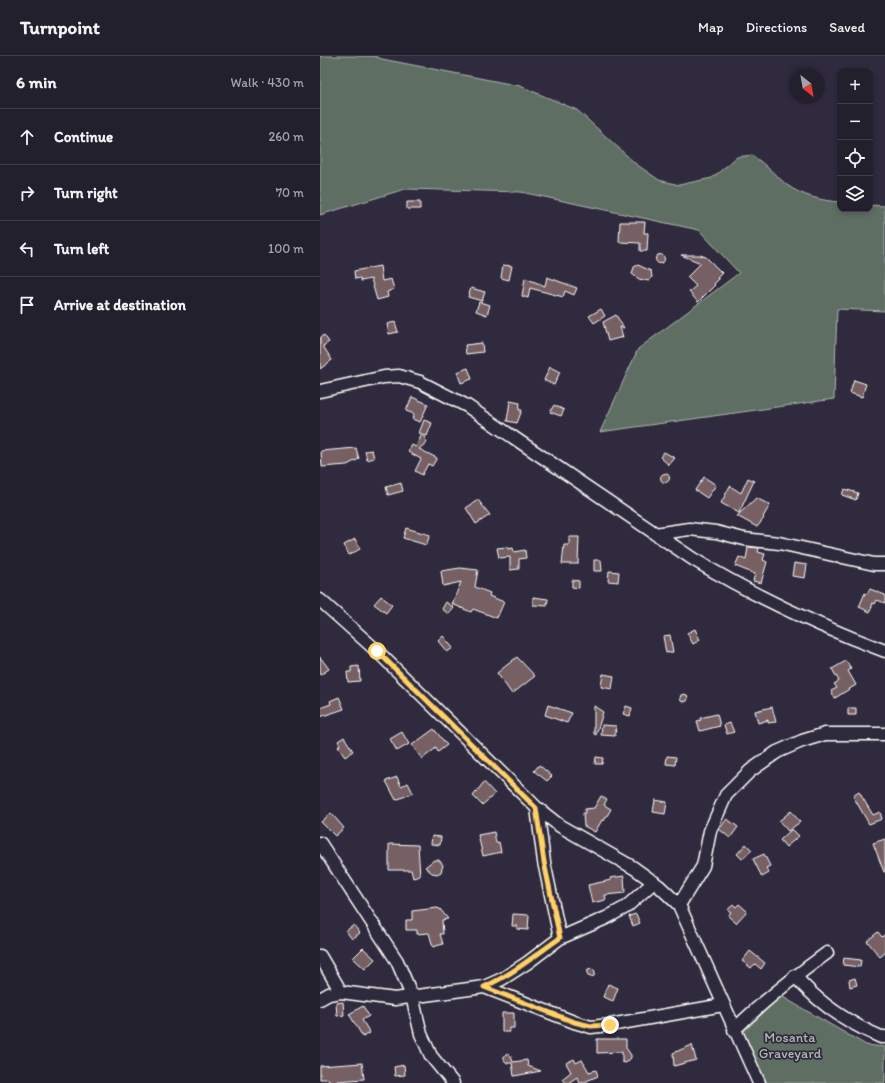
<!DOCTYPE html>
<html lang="en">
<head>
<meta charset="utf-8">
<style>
  :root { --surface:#23202e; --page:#2b2836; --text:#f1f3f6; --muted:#a3a3aa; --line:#403e4a }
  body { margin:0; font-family:Itim,sans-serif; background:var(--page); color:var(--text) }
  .controls { position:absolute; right:12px; top:12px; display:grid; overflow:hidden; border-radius:8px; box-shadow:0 2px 6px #0003 }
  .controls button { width:36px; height:36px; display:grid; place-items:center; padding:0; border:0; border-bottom:1px solid var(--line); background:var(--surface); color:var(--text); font:20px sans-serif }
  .compass { position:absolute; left:469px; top:12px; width:36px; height:36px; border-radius:50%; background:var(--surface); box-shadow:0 2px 6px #0003; rotate:149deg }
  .stop { position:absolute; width:12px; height:12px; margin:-9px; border:3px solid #ffd166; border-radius:50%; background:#fff }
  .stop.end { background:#ffd166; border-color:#fff; box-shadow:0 1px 4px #0008 }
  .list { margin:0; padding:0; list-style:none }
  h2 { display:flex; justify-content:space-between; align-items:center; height:52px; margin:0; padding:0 16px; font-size:17px }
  h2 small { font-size:13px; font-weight:400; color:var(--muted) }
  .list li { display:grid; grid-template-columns:26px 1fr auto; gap:12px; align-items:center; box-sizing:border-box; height:56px; padding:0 16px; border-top:1px solid var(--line) }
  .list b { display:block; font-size:15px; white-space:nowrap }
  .list em { font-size:13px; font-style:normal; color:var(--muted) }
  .icon { flex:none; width:22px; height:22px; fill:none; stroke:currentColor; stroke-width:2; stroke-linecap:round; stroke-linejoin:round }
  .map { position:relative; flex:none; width:565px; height:1027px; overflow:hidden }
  header { display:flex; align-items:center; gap:24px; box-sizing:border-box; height:56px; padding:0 20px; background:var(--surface); border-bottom:1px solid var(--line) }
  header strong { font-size:19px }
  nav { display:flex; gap:22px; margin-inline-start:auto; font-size:14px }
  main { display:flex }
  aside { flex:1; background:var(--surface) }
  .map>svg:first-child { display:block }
  .green { fill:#5f6e64; stroke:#afb6b2 }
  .building { fill:#766163; stroke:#fff }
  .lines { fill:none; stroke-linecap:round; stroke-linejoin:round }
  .minor-casing { stroke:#fff; stroke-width:15 }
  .minor { stroke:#2f2a3d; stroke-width:12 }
  .route { stroke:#ffd166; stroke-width:5 }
  .labels { text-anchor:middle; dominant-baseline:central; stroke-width:3.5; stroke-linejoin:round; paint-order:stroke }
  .park-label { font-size:14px; fill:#afb6b2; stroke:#2f2a3d }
</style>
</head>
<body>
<header>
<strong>Turnpoint</strong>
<nav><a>Map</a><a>Directions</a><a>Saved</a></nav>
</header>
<main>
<aside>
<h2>6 min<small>Walk · 430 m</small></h2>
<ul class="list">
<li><svg class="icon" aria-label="ahead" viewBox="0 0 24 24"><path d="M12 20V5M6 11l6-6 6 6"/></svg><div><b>Continue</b></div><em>260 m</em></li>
<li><svg class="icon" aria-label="right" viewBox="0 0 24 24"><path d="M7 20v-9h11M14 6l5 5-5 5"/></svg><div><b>Turn right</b></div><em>70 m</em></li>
<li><svg class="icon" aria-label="left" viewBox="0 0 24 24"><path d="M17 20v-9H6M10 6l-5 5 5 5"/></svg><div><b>Turn left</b></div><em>100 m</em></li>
<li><svg class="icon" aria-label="arrive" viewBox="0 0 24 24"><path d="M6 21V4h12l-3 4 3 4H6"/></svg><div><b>Arrive at destination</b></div></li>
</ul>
</aside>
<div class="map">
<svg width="565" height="1027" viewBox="0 0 565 1027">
  <rect width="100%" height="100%" fill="#2f2a3d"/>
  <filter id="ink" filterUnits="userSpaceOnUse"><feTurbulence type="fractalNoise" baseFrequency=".025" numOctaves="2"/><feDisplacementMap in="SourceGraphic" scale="8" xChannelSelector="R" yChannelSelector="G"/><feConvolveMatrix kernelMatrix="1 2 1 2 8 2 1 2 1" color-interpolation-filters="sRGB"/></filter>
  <g filter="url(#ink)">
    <path class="green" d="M0,0H54L62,3L200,30L257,54L316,108L339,124L359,129L392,122L417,101L432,99C445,108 455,119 467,129C482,140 503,145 520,146V153H550V149L565,150V255L517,253L514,343L280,376L318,293L419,217L379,174L201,136L85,133L0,159Z
      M461,940L546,989L565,991V1027H447L422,977Z"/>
    <path class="building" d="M87,146H100V153H87Z
      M300,166H325L324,177H328L327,195H320V187L299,186Z
      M335.5 203a4.5 4.5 0 1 1 9 0a4.5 4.5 0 1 1-9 0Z
      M361,199H380L386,201L402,217L397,222L399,223L394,228L395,229L378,246L369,236L376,230L367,221L381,207Z
      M183,209L192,210L189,224L181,222Z
      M318,209L331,215L332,221L329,225L319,223L312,218L314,211Z
      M60,210L62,225L71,223L74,233L67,236L68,241L57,244L51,223L41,225L40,222L35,223L34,215Z
      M227,221L257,232L254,239L245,235L243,241L210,232L208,242L202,240L205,222L225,230Z
      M151,232L165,236L162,245L148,241Z
      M159,246L170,249L167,259L156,255Z
      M281,253L285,260L274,267L269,260Z
      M296,259L304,272L300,271L303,281L288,285L283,266Z
      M75,266L78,276L69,278L67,268Z
      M4,279L9,286L3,290L12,304L0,313V282Z
      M162,287L163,296L146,298L145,289Z
      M230,311L240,316L234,329L224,324Z
      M148,312L152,323L141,327L137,316Z
      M534,324L546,328L542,341L530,337Z
      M92,341L108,348L100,366L92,363L94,358L86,355Z
      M190,345L200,347L199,354H202L197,367L187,365Z
      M234,349L244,354L241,360L230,356Z
      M104,364L112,367L107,380L103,379L107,386L99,393L117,402L112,410L108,408L102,419L95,415L101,403L88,396L92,389L96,391L102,378L99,377Z
      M36,392L39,403L27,409L2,411L1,395Z
      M52,394L54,402L47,404L45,395Z
      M344,396L355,402L349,409L340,401Z
      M340.5 422a4.5 4.5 0 1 1 9 0a4.5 4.5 0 1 1-9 0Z
      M384,421L396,429L387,442L375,434Z
      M428,422L434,425L419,457L401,447L410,430L421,437Z
      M81,427L83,435L68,439L66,431Z
      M524,433L538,437L536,444L522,439Z
      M436,442L450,449L443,461L444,462L437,471L417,460Z
      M158,444L170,459L156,468L146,452Z
      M86,472L110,479L106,489L83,482Z
      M249,481H259L258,508H242L244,489H249Z
      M35,483L40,493L29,499L24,489Z
      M187,491L188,493L193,492L194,496L205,494L206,502L199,503V513L190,514V501L179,502L177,492Z
      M428,491L439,492L438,496L445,498L443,504L447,506L441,527L433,525L435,518L415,510L419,501L426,504Z
      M274,504H281L282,515H274Z
      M474,507L487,509L485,522L472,520Z
      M140,512L158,514L155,531L170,537L169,540L184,546L177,562L153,553L151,556L132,548L141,526L123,530L121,515Z
      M289,515L299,516L298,526L288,525Z
      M252,524L259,525V532L252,531Z
      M550,533L565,539V547L557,544L555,548L553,547L550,556L539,551L545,537L547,538Z
      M61,540L72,549L66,557L54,548Z
      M213,541L228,543L227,550L213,549Z
      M126,546L134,552L129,558L122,553Z
      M375,573L380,584L373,588L367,577Z
      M350,579L353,596L346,597L343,580Z
      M123,580L133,592L127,596L118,585Z
      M0,601L9,613L0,619Z
      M197,601L215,620L192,638L177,617Z
      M526,605L531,613L528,615L536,629L515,642L511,635L517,632L514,628L519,625L512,613Z
      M39,610L40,625L28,626L27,616H31V611Z
      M283,618L294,620L292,633L281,631Z
      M360 642a4 4 0 1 1 8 0a4 4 0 1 1-8 0Z
      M19,641L24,653L0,661V652L11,648L10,645Z
      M228,649L252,657L247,667L225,659Z
      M274,650L283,656L276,679L274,678Z
      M306,650L312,652L310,660L303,658Z
      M452,651L456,666L448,667V664L438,667L435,655Z
      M528,652H536V659H528Z
      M397,658L400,670L380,675L377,665L381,664L380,662Z
      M410,667L414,676L407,678L404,669Z
      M282,669L296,670L295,680L281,679Z
      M114,673L127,689L118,696L116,692L102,703L92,689Z
      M82,676L89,688L77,695L70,683Z
      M24,681L33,695L25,701L18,691L20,689L18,685Z
      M347,700L356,701L355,709L346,708Z
      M276,701L283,702L282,708H275Z
      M219,709L232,720L227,725L214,715Z
      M77,721L81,730L88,727L93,737L76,744L66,725Z
      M164,726L175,738L162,749L153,740Z
      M539,736L553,759L560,756L562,763L549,768L533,740Z
      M281,740L287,743L284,749L291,753L284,765L282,764L275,776L264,770L263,757H265V753L274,752Z
      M335,744L347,746L345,758L333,756Z
      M471,755L480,766L468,775L459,765Z
      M11,757L24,772L15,780L1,766Z
      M407,763L418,771L410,782L399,773Z
      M472,773L479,780L466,791L460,784Z
      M174,776L176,787L179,786L181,796L163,800L158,779Z
      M112,780L121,781L120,789L111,788Z
      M565,783V816H564L553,787Z
      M69,788L98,789L100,820L93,822L91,814H69Z
      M426,788L432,794L422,803L417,798Z
      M444,798L450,810L446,812L449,817L442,821L433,803Z
      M114,804H119L123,809L121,816L117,818L112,817L105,811Z
      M304,820L305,837L285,839L286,844L272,847L268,829L291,824L290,822Z
      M413,848L416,851L419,848L427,855L416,867L408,860L411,856L408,854Z
      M117,852L120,853L128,863L122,864L123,878H120L123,888L113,891L109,877L97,878V874H86V864H92V855Z
      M193,858L209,859L208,874L197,873V870H192Z
      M316,858L320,867L313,870L309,860Z
      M34,869L40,877L32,883L26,875Z
      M558,876L562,881L565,878V897L560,901L547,885Z
      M43,892L55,903L45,913L33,902Z
      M430,895L445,907L441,913L435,908L431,912L422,905Z
      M524,902L541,904L540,911L523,909Z
      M267 917a4 4 0 1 1 8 0a4 4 0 1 1-8 0Z
      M535,922L537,929L530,931L529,924Z
      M288,928L298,932L293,945L283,941Z
      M23,946L24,959L17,960L16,947Z
      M43,950L49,960L42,964L50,977L43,981L29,958Z
      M182,957H194V972H189V976H182Z
      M277,983H306V992L311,999V1002L306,1007L302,1006V996L277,997Z
      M372,989L376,1004L354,1010L353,997Z
      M188,998L191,1000L193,1006L207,1004L208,1010L221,1015L194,1020L192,1007H187L184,1004V1000Z
      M254,1003L256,1007L262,1004L269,1016L276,1014L278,1020L262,1027H260L257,1021L248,1027H245L242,1023L251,1016L246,1007Z
      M42,1007L44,1023L17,1025V1027H9V1023H0V1010Z
      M84,1009L85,1019L75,1020L74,1011Z"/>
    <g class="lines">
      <g class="minor-casing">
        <path id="minor" d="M0,335L64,321L79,320L100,326L147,350L373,503C434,540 498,570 565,595
          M335,478L369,473L396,476L424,483L459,487L554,508H565
          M0,544L57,595L217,752L240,770L314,812L339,830L359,849L439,1027
          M217,752L224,806L240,882
          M0,787L77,905L92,940L101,978L111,1000L133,1027
          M359,849L383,810L390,775L406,739L430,715L457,696L482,685L505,678H565
          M0,900L21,936
          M475,920C499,948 528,967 561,981H565
          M164,931L254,966L271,971L290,969L403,949
          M0,943L9,938L21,936L75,943L164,931L182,923L207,907L240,882L286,862L306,851L334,826
          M414,974C443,945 474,921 507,897"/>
      </g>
      <use href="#minor" class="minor"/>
    </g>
  </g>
  <g class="lines" filter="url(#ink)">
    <path class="route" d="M57,595L216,752L224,806L240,882C214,900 193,918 164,931L254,966L271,970L290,969"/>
  </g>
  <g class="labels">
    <g class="park-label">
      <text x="470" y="981">Mosanta<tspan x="470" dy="16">Graveyard</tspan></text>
    </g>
  </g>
</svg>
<div class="controls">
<button>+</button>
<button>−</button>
<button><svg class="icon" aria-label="locate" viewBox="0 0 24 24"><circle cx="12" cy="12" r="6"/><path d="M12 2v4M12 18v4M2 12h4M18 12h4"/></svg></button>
<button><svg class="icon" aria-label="layers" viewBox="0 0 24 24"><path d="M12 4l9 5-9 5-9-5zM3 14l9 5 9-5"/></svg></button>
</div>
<svg class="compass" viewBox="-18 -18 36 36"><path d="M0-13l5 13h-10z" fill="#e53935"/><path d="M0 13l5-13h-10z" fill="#a3a3aa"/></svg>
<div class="stop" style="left:57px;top:595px"></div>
<div class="stop end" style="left:290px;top:969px"></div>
</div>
</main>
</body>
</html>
